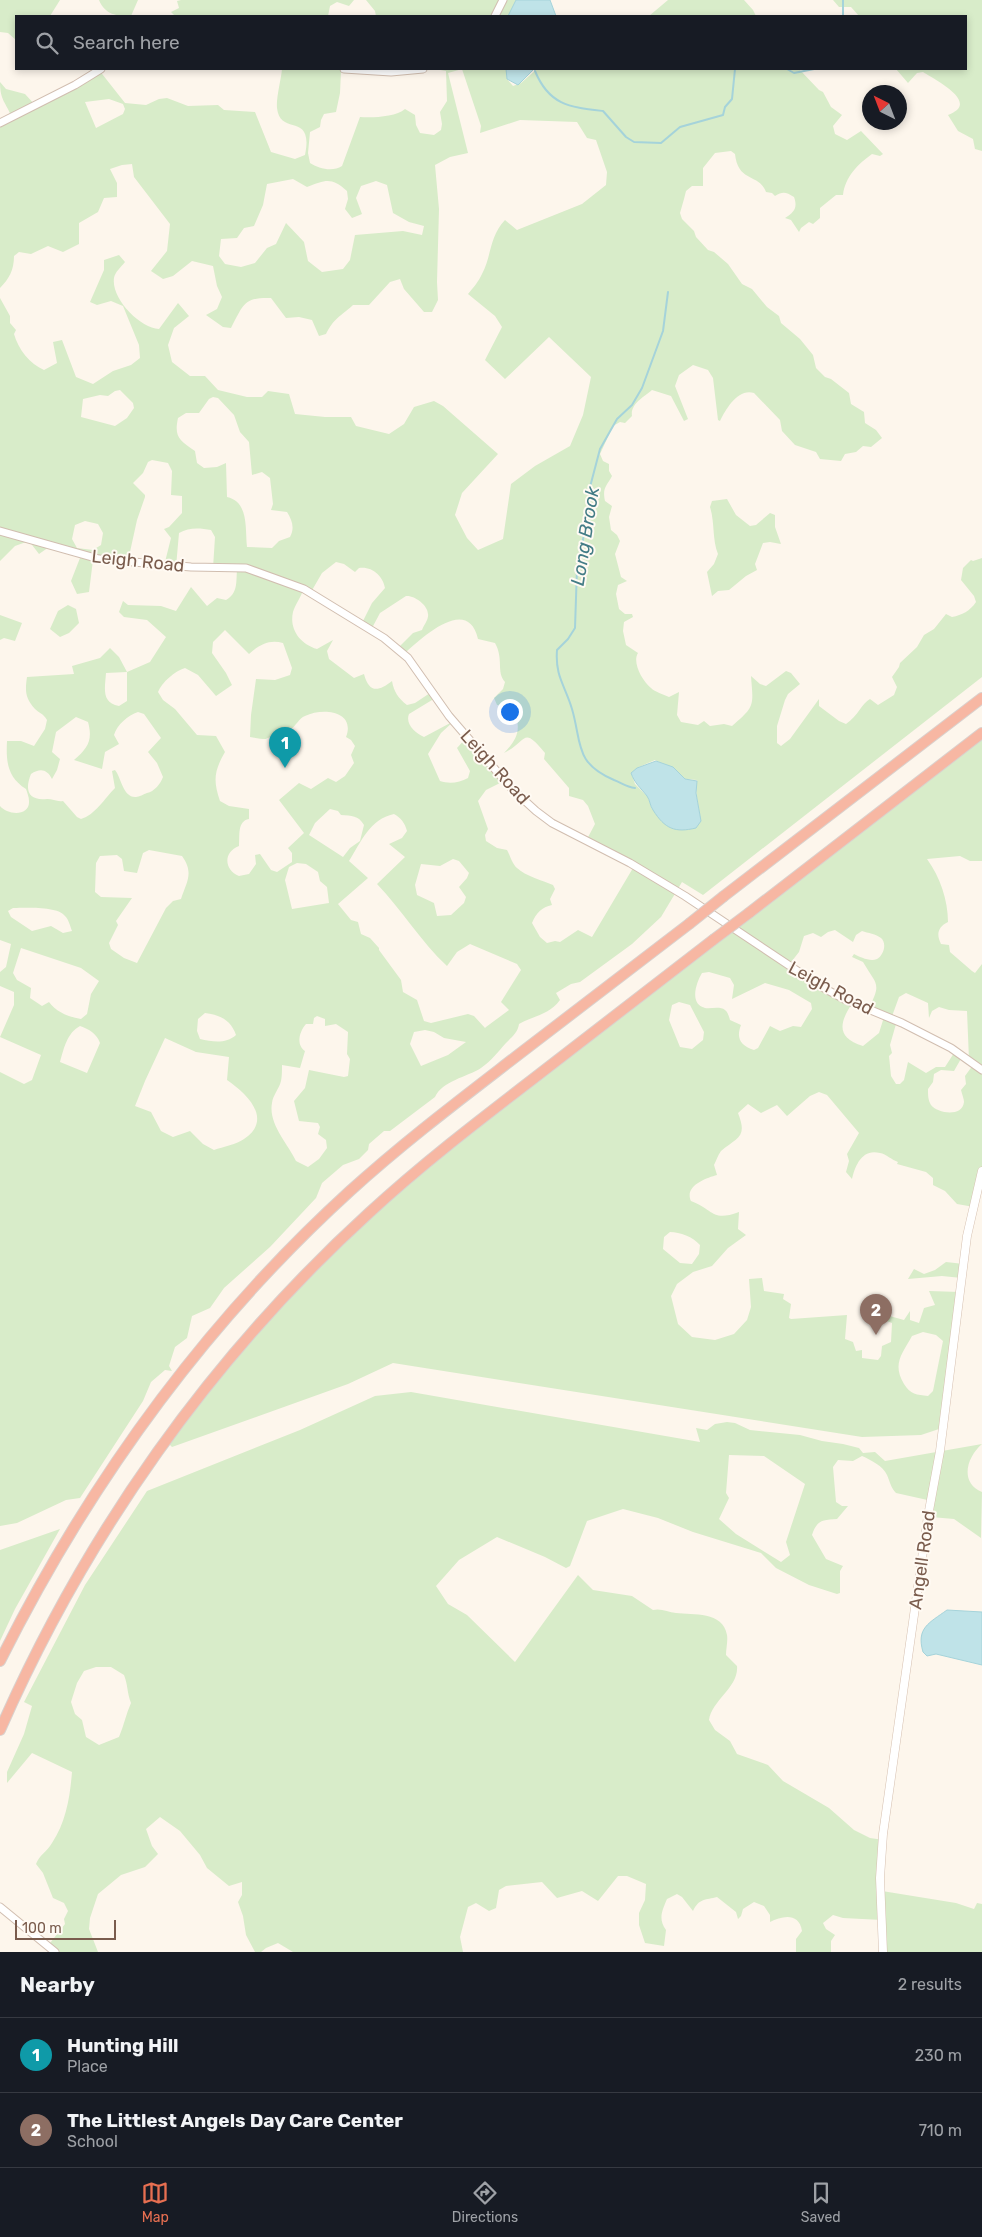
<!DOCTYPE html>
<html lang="en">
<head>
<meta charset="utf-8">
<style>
  :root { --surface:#171b24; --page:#20242c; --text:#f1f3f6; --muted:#9ea1a6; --line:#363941; --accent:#e76f51 }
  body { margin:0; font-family:Rubik,sans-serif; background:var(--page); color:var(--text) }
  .compass { position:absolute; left:862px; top:85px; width:45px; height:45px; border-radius:50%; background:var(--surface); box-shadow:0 2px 8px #0003; rotate:318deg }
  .scale { position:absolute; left:15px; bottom:12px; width:101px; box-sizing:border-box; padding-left:5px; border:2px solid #7a5c4d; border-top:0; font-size:14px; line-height:18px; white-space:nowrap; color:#7a5c4d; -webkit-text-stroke:4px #fffaf3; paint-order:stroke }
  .you { position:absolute; left:509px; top:711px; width:18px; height:18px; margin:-12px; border:4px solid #fff; border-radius:50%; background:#1a73e8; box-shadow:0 0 0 8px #1a73e833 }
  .badge { display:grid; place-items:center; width:32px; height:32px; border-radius:50%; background:var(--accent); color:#fff; font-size:16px; font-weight:700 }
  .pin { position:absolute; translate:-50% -41px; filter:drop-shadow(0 1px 2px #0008) }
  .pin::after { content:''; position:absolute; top:26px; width:18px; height:15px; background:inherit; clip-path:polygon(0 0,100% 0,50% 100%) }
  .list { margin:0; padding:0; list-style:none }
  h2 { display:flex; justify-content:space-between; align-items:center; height:65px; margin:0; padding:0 20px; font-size:21px }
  h2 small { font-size:16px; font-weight:400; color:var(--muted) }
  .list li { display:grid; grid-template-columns:32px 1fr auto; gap:15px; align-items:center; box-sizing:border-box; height:75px; padding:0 20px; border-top:1px solid var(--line) }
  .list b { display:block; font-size:19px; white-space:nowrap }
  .list p { margin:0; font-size:16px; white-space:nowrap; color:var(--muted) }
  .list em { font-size:16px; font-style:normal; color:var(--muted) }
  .icon { flex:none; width:28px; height:28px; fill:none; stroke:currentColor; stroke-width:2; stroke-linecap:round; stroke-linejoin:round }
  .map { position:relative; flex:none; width:982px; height:1952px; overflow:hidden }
  .search { position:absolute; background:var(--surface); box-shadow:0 2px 8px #0003; left:15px; right:15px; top:15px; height:55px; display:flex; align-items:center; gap:12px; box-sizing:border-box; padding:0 18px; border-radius:0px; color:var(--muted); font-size:19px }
  .sheet { height:215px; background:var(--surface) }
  nav { display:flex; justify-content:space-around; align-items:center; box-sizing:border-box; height:70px; border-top:1px solid var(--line); background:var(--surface); font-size:14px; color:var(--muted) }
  nav a { display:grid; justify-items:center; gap:2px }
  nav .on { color:var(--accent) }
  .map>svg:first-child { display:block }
  .green { fill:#d8ecc9; fill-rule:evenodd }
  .water { fill:#bfe3e8; stroke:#a5d3da }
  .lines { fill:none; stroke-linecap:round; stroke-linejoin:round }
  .stream { stroke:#a5d3da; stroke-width:2 }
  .tertiary-casing { stroke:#d1beb0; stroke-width:9 }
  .secondary-casing { stroke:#d6c0b0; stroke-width:9 }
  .motorway-casing { stroke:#dad1cd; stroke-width:12 }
  .tertiary { stroke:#fff; stroke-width:7 }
  .secondary { stroke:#fff; stroke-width:8 }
  .motorway { stroke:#f7b7a3; stroke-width:10 }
  .motorway-bridge-casing { stroke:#dad1cd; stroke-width:12; stroke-linecap:butt }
  .motorway-bridge { stroke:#f7b7a3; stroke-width:10 }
  .labels { text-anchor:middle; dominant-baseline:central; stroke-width:4; stroke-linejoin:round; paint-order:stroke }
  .street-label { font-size:18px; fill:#7a5c4d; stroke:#fffaf3 }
  .water-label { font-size:19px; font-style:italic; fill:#437c86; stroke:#fffaf3 }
</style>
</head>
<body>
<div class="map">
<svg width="982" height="1952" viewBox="0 0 982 1952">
  <rect width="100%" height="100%" fill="#fdf6ec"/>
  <path class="green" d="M0,0H60L50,16H16V40L8,33L0,32Z
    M99,0H138L131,16C117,16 105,15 99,0Z
    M181,0H354L349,6L337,2L330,6L328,16H175L171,12L179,8L177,1Z
    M366,0H516L509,16H376L375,11Z
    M668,0H744L753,10L756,16H649Z
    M833,0H982V151L975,149L973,139L958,131L948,115C951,114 956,111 958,109C969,96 930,77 923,72L917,73L908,83L896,69H966V16H859L851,7H839Z
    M282,69H357L341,71L340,93L336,112L324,114L321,120L320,127L310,132L308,153L310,163C319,169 333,172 342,166L360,117C372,118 396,117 405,109L415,115L416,125L420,133L434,135L441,130L442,124L440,112L447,101L446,71L435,69L403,72V69H462L448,73L468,153L450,157L435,165L439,209L437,282L438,300L432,312H424L404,289L400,279L390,282L369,305H353C340,317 334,318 326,334L319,336L312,320L299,317L286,318L271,298C243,297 243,306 231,328L223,327L206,315L217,309L222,297L217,286L213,266L192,261L173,276L163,279L151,271L167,251L170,224L134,177L132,164L122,165L110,169L117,183V197L104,198L98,212L79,223V244L63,252L48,246L31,254L19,252L14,256C14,270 9,279 0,288V125L12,118C6,102 0,101 0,82L6,89L25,94L36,106L99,70L125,103L146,105L159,99L167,98L188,106L218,105L224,110L255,112L271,152L295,159L305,155C314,111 280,137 277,108C276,98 281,80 282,69ZM109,99L123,104L125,109L123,114L96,128L85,102ZM293,179L307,187C326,180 331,177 347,191L348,199L345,209L352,218L362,214L356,198L361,186L376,181L387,185L393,213L409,222L424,226L422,235L403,231L355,235L350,260L343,269L322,272L308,261L304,242L286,223L276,244L267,248L255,263L241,267L225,264L219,256L221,239L237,238L244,228L254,226L263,205L267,184Z
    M462,69H508L507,79L513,86L521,83L537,69H799L819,90L823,92L831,107L842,115L833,126L835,134L847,140L861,131L883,154L880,156L872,154C858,164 845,177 843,195H836L820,208V218L813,224L809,222L801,228L799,232L791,220L785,218C794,212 798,208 794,197C786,192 783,191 775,196L772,193L766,192C759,173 738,183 735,154L731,151L715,153L703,168V186H692L686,191L684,199L680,213L682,219L694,231L696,237L708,250L714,252L728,264L742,284L752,289L767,307L779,316L781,323L800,339L813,355L816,368L825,377L831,379L849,393L851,404L864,412L865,423L876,430L882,438L871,447L863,446L856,452L845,454L841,461L820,459L816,452L795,445L782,431L780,420L754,393C738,388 726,409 720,421L718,420L713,378L708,370L693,365L679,375L675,386L688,419L684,421L671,396L652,390C644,397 630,404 632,416L625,423L620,422L613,426L600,454L603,461L609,464V471L612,476C607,486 602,487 605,501L612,506L609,517L611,530L617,535L620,541L615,554L621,577L627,581L618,585L616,594L619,609L625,614H632L633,617L624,622L623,631L626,645L638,653C632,662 642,681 651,688C655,692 663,694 669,697L679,692L677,715L681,722L698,725L704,721L710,726L724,724L732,726C756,706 753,705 751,676L760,684L766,686L786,671L791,673L800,684L788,694L785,700L777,726V743L781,746L790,739L819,699V706L839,721L846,724C858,716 862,703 870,699L878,705L894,695L897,687L892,677L899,667L900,663L917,647L924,635L934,629L946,614L952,617C962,615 970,611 976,602L974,596L961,580L963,568L971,560L973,561L982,558V677L703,895L682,882L661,917L632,944L580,982L571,984L556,993L560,1000C549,1015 535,1015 519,1024C518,1032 512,1037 506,1043C498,1052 491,1061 481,1068C467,1077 442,1081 435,1097L390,1131H384L369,1144L368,1150L359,1159L343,1165L322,1183L316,1198L270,1247L224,1288L210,1308L192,1316L187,1338L175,1347L169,1366L172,1371L165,1370L151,1382L143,1401L80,1498L66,1500L17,1523L0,1526V1072L24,1084L32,1080L41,1055L0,1037L14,1005V992L0,986V972L6,967L11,944L0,940V806C7,815 30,817 29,801C29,797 27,792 26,789C7,777 6,761 7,741H21L34,746L45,729L47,720C43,713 39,713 35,709C25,698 25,691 27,677L74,674L72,666L100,658L110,648L119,657L127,672L150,662L166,637L147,620L124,617L119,612L123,601L128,605L161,606L176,611L191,587L207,606L217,598L226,600C238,593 236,583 237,570L213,568L215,537L211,530C200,528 189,527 179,533L176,567L164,566L171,538L164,529L169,527L182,513V496L171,495L172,471L168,463L152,460L148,462L143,473L133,483L145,495V497L137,520L128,561L93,560L89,592L77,594L71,581L80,558L52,547H49L39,554L29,541L15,546L0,561V298L10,316V323L16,330L14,334C18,349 30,364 44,370L57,363L53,342L62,340L76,377L93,384L113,371L131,365L140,358L139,345L123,306L111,301L97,305L90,302L104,270V260L119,255L125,262C121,267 115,272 114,278C111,299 140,328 159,329L178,303L189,316L174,328L168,345L172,362L190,376H205L218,390L247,397H262L268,391L289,394L295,414L325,417H351L356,426L389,434L404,424L414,407L434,401L443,406L498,454L462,493L455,515L467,538L478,550L503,539L511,484L535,466L570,446L583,415L591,377L549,337L505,379L485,360L502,327L495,316L468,294C473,288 479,281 482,274C492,255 489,237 505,220L517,230L582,204L606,185L607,172L596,140L587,138L577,122L520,120L480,133L481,126ZM120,390L133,403L134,408L127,418L115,426L81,417L83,399L100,395L108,396L115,391ZM213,397L218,398L234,415L240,432L249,442L252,475L262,472L270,478L273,504L271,510L287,512C292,520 295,528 290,537L279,541L272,548L247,547C245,528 249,502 227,497L226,463L217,467L204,468L197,463L195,451C179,440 174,437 178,418L186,413H199L209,399ZM85,521L98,524L103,533L101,545L93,550L77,548L72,539L75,525ZM336,562L344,564L355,572L359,568C372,566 383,576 385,588L372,603L362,623L372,628L380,613L406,596C414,595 428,605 428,614C429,619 424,625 422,630L413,633L400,646L406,652C423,637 468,595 478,639L495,643C504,659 496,672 505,682L503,689L494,698L497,705L512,707C522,726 519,738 504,753C528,741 522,725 545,753L544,759L569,788V796L583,800L588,806L595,824L586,841L633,868L592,937L578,930L560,942L555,941L547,943L540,937L532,923C536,913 542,907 552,905L550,899L555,889L553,885C544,881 525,876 517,868C512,864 510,855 507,850L497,848L486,841L485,835L488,829L478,801L486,790L504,781L466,738L457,748L470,771L468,778C459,783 449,784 440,781L428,754L441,733L454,721L424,737C415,733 405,724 409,714L437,697L433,691L415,703L407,705C398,698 394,692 392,681C378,692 369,693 364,674L354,678L329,659L327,651L333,640L317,649C300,644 289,629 293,612C295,605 301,597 303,590L311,592L322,573ZM225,630L249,654C259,645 269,639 283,643L292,668L290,675L275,680L256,679L251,715L250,737C255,738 261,739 266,739C267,738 288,730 291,729C296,726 299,718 305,716C323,707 356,711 346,737L351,740L355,746L351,755L354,763L345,776L336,782L328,778L311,789L299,783L279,800L304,833L288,848L292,853V862L277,872L271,870L260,854L255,855L256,864L249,874L239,876C224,870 223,852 239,846C240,836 237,821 249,819V809L229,806L220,801C213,781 214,771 225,752L216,736L197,735L175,709L163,700L158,692C162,682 175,671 185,668L198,675L216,696L232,685L226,673L212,653L213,642ZM127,672V701L119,706C101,703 105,688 106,673ZM138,712L144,714L161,738L148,752L157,763L163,777C161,783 154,792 147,793C144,794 139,797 136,797C123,798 121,777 115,770L112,771L115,788C105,798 95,815 81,819L77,817L63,801C57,802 53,799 47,799C29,801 24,791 31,774C40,768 47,769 52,779L57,770L60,759L52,752L56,732L76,717L88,722C93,740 88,748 74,760L102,769L105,752L119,744L114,735C117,725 128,715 138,712ZM655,760L671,768L685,779L697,780C694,793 700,807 700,821L652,809L648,797L635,784L632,775L639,767ZM330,809L338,811L341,815C352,816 358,815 364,825L360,841L350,848L343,857L309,835L315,823ZM394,814C401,818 405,823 407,831L402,838L389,844L405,857L377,884C402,910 421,942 447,966L457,952L470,944L517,964L521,970L501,1002L509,1010L486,1027L485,1028L474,1016L468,1014L431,1023L424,1021L417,1000L403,992L401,980L379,950V948L370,938L361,934L358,922L351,920L338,904L368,878L349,861C361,842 370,819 394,814ZM149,850L182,856C194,873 187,881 181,899L173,901L166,908L137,963L124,958L111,949L109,943L118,925L116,921L132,898L101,897L95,892L96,863L100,856L117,855L122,859L124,871L137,873L143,853ZM453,859L459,861L469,873L467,878L459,887L466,897L464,903L451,915L437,916L434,903L417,895L415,885L421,864L440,866ZM297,863L306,864L318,872L320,881L327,887L329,903L292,909L285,880L289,867ZM13,908C26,908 57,906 65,916C69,920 70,926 72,931L63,933L51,926L32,931L11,917L8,911ZM21,948L81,968L99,981L91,994L87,1014L81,1019C69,1017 56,1012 49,1002L42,1006L30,998L31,988L17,980L13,973ZM205,1013C220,1015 231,1020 236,1035C226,1044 213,1042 200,1039L197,1031L198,1019ZM317,1016L325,1019V1026L336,1024L348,1032L347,1054L350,1059L348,1076L344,1077L309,1070L305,1088L294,1101L299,1121L318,1123L320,1127L318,1134L326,1140L327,1148L319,1159L308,1167L296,1161C288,1144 268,1124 272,1103C273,1095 279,1089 281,1081C282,1077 282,1070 282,1065L300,1068L305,1051C296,1045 299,1032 306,1024H313L314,1018ZM80,1026C89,1029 97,1034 100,1043L87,1073L60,1062C64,1048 67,1033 80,1026ZM425,1030L434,1032L444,1038L466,1042L448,1055L421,1066L410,1044L414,1032ZM165,1038L196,1052L229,1057L227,1080C246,1093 274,1119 244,1139C237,1144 223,1147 214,1150L203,1144L190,1131L173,1137L161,1131L151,1112L135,1106L145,1081Z
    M727,499L736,515L750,526L756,525L770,513L775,515V527L781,544L770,542L763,543L755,564L757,570L746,576L729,590L718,591L712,596L707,572L714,564L718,554C712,539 715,523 710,507L712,501Z
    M68,605L76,609L79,623L69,633L60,637L50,629L58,611Z
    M0,615L22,623L15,641L4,638L0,640Z
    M982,736V861H970L960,856L927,859C940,877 948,900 948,922C938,927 936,934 941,944L949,945L950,952L972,971L975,973L982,964V1177L974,1207L957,1204L945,1191L933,1185V1178L926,1172L897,1164L898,1162C892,1160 886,1154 880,1153C862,1148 855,1166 852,1179L846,1172L849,1161L847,1154L859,1133L827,1095L819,1092L810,1096L787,1116L777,1105L761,1113L748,1104L738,1113C748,1138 737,1137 721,1151C718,1155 716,1161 714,1165L717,1175C706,1178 684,1186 691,1201C714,1210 712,1222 739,1212L738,1229L746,1235L728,1248L712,1266L693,1272L677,1284L671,1296L678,1324L692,1337L715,1340L734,1334L747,1320L751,1307L749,1279L762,1278L764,1291L784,1294L783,1299L791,1304L789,1318L791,1319L847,1315L845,1339L853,1342L856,1351L862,1350V1358L878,1360L881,1356L882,1346L891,1342L892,1323L884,1320L886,1315L904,1320L910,1311V1320L919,1323L924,1308L935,1305L929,1291L960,1292L942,1428L921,1435L862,1437L393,1363L348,1384L172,1447L168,1443L231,1359L284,1301L400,1187ZM835,930L853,942L856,935L862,931C868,933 876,934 881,938C887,943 884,955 877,959C870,962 860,957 854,954L852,957L863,962C877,986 882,982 868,1010L884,1017L879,1033L863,1046C837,1038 839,1024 851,1005L788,966L799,952L804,936L813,933L821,937L828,932ZM709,972L730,978L734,985L732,999L765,983L789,990L811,1003L812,1009L801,1027L793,1026L780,1031L770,1026L758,1048L754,1050C740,1045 736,1038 741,1025L730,1020C729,1017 728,1012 725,1010C720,1006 711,1009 705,1008C689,1004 696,983 702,973ZM906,993L928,1003L929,1018L932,1011L939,1007L949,1010L967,1011L969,1060L973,1065L965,1076L966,1084L961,1090C962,1094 964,1099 964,1102C962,1118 937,1113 931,1105C928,1100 928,1095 928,1089L933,1082L934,1074L941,1070L954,1071L962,1057L954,1053L945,1067H936L926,1073L908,1062L904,1080L900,1084H896L891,1076L889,1056L892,1053L890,1045L896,1024L891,1019L899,997ZM679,1002L690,1005L704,1032L703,1040L692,1049L680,1047L669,1020L672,1005ZM670,1232C680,1232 693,1237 700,1245L699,1254L692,1264L680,1263L663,1249L664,1237ZM923,1332L936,1335L943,1341L933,1391L928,1396C917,1395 910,1394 904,1384C892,1364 902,1354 912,1336Z
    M946,1262L964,1264L962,1278L942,1276L908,1279L914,1269L924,1274L935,1270Z
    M411,1392L700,1442L696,1428L707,1430L715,1424L727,1422L735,1423L750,1430L800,1435L822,1441L843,1444L859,1448L863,1453L875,1452L885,1461L982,1444C967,1457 959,1482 982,1492L981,1538L954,1519L931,1517L932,1501L896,1493C891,1488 890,1482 887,1475C883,1466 871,1460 862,1456L853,1461L838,1460L833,1467L836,1502L842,1506H848L837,1519C822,1520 817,1520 812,1535L826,1559L843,1566L840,1571V1593L837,1594L809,1585L776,1568L761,1553L693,1532L658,1518L623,1509L587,1521L570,1566L566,1568L545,1557L497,1537L459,1560L436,1586L448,1604L467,1615L515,1662L578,1575L593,1590L632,1596L653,1610C661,1608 668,1612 676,1613C693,1615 723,1611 727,1635C728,1641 726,1649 726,1655L737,1666C739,1687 712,1700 709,1720L715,1730L730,1741L737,1754L768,1765L783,1781L829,1808L854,1830L870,1838L884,1840L882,1891L956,1903L974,1909L977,1903L982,1904V1952H884L882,1920L843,1918L833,1915L823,1923L826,1929L835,1935L831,1941V1952H796V1939L802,1931C799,1912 782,1916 770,1922V1915L764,1906L754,1902L743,1909L741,1916L738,1919L736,1912L717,1897C706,1900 699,1898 693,1911L682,1897L677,1894L667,1899C662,1911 658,1919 666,1930L664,1946L645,1943L639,1925V1913L645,1900L646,1884L627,1876H618L598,1901L582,1891L557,1898L542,1882L506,1886L499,1890L496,1908L489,1911L476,1903L468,1907L460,1937L463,1952H293L278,1943L266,1948L261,1952H255L246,1935L243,1916L238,1902L242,1895V1882L229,1886L207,1868L200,1855L180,1831L160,1817L146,1829L152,1846L158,1854L145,1867L121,1875L98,1894L90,1918L89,1929L98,1952H53L47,1947L65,1924L64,1919L68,1911L64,1903L53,1898L43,1873L36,1864C39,1855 47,1852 52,1843C66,1822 70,1797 72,1772L32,1753L7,1783V1772L24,1734L32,1706L24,1702L85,1585L147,1491L300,1430L375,1396ZM729,1455L764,1456L805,1484L786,1542L790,1555L781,1562L736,1534L719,1519L729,1498L726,1493ZM96,1667H111L124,1675C128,1685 127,1693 131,1703C126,1714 124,1725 119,1737L99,1745L86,1737L82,1720L75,1714L71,1702L77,1683L84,1671Z
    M60,1529L15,1609L0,1641V1550Z"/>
  <path class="water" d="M516,0H550L556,16H508Z
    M506,69H534L518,85L507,79Z
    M656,761L673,767L685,779L697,781L696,793L701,821L696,828C675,833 665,829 653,810C650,806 650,800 647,796C640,787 635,784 631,773L637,768Z
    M947,1610L982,1612V1665L936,1654L927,1656L923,1652C916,1628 929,1623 947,1610Z"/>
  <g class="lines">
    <path class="stream" d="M843,0V16
      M787,69L794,73L814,69
      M535,71C549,105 569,107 603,111L626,137L634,142L661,143L680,127L723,115L725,107L732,99L735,69
      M635,788C626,787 622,783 614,780C574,763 582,743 572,709C565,685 555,677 557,650L568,639L575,628L577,568L589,511L590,487L600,449L617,419L632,405L642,388L663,331L668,292"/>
    <g class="tertiary-casing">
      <path id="tertiary" d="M495,16L503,0
        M344,69L391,72L423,69
        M0,123L75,85L101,69
        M0,531L99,559L191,567L246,568L304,589L384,638L408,658L449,716L512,789L536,811L552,823L630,863L685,896L820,986L844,999L902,1023L951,1048L982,1070
        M0,1907L55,1952"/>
    </g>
    <g class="secondary-casing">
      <path id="secondary" d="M883,1952L880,1878L883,1834L928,1516L940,1451L967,1236L982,1171"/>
    </g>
    <g class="motorway-casing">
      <path id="motorway" d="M724,896L982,698
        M749,913L982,733
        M0,1661C88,1485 204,1324 350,1191C404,1142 461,1099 518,1055C575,1011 632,967 689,924
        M0,1730C86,1534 211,1357 369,1213C421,1165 477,1122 533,1079C593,1033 653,986 713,940"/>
    </g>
    <use href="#tertiary" class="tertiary"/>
    <use href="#secondary" class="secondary"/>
    <use href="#motorway" class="motorway"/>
    <g class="motorway-bridge-casing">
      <path id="motorway-bridge" d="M689,924L724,896
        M713,940L749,913"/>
    </g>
    <use href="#motorway-bridge" class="motorway-bridge"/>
  </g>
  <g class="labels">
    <g class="street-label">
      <text transform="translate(138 561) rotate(6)">Leigh Road</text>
      <text transform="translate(495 767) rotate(48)">Leigh Road</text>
      <text transform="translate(831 988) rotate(28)">Leigh Road</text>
      <text transform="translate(922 1560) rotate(-82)">Angell Road</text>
    </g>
    <g class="water-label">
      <text transform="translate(585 536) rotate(-81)">Long Brook</text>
    </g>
  </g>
</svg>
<svg class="compass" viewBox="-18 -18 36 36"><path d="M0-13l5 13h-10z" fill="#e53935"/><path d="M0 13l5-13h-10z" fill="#9ea1a6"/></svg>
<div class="scale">100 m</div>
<div class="you"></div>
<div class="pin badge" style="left:285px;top:768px;background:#0f9aa8">1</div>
<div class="pin badge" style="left:876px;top:1335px;background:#8d6e63">2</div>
<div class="search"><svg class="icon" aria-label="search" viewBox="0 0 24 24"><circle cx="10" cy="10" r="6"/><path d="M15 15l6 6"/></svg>Search here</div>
</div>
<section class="sheet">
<h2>Nearby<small>2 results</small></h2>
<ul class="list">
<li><span class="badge" style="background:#0f9aa8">1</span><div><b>Hunting Hill</b><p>Place</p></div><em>230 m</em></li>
<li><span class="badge" style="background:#8d6e63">2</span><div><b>The Littlest Angels Day Care Center</b><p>School</p></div><em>710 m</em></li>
</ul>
</section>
<nav>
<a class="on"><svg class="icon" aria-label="map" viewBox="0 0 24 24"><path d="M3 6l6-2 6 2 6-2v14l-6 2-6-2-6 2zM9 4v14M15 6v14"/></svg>Map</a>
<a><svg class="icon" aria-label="directions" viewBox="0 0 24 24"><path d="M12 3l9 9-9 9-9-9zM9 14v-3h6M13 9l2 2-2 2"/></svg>Directions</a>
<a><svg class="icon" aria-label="saved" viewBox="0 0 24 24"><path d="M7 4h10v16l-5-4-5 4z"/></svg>Saved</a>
</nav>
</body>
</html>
